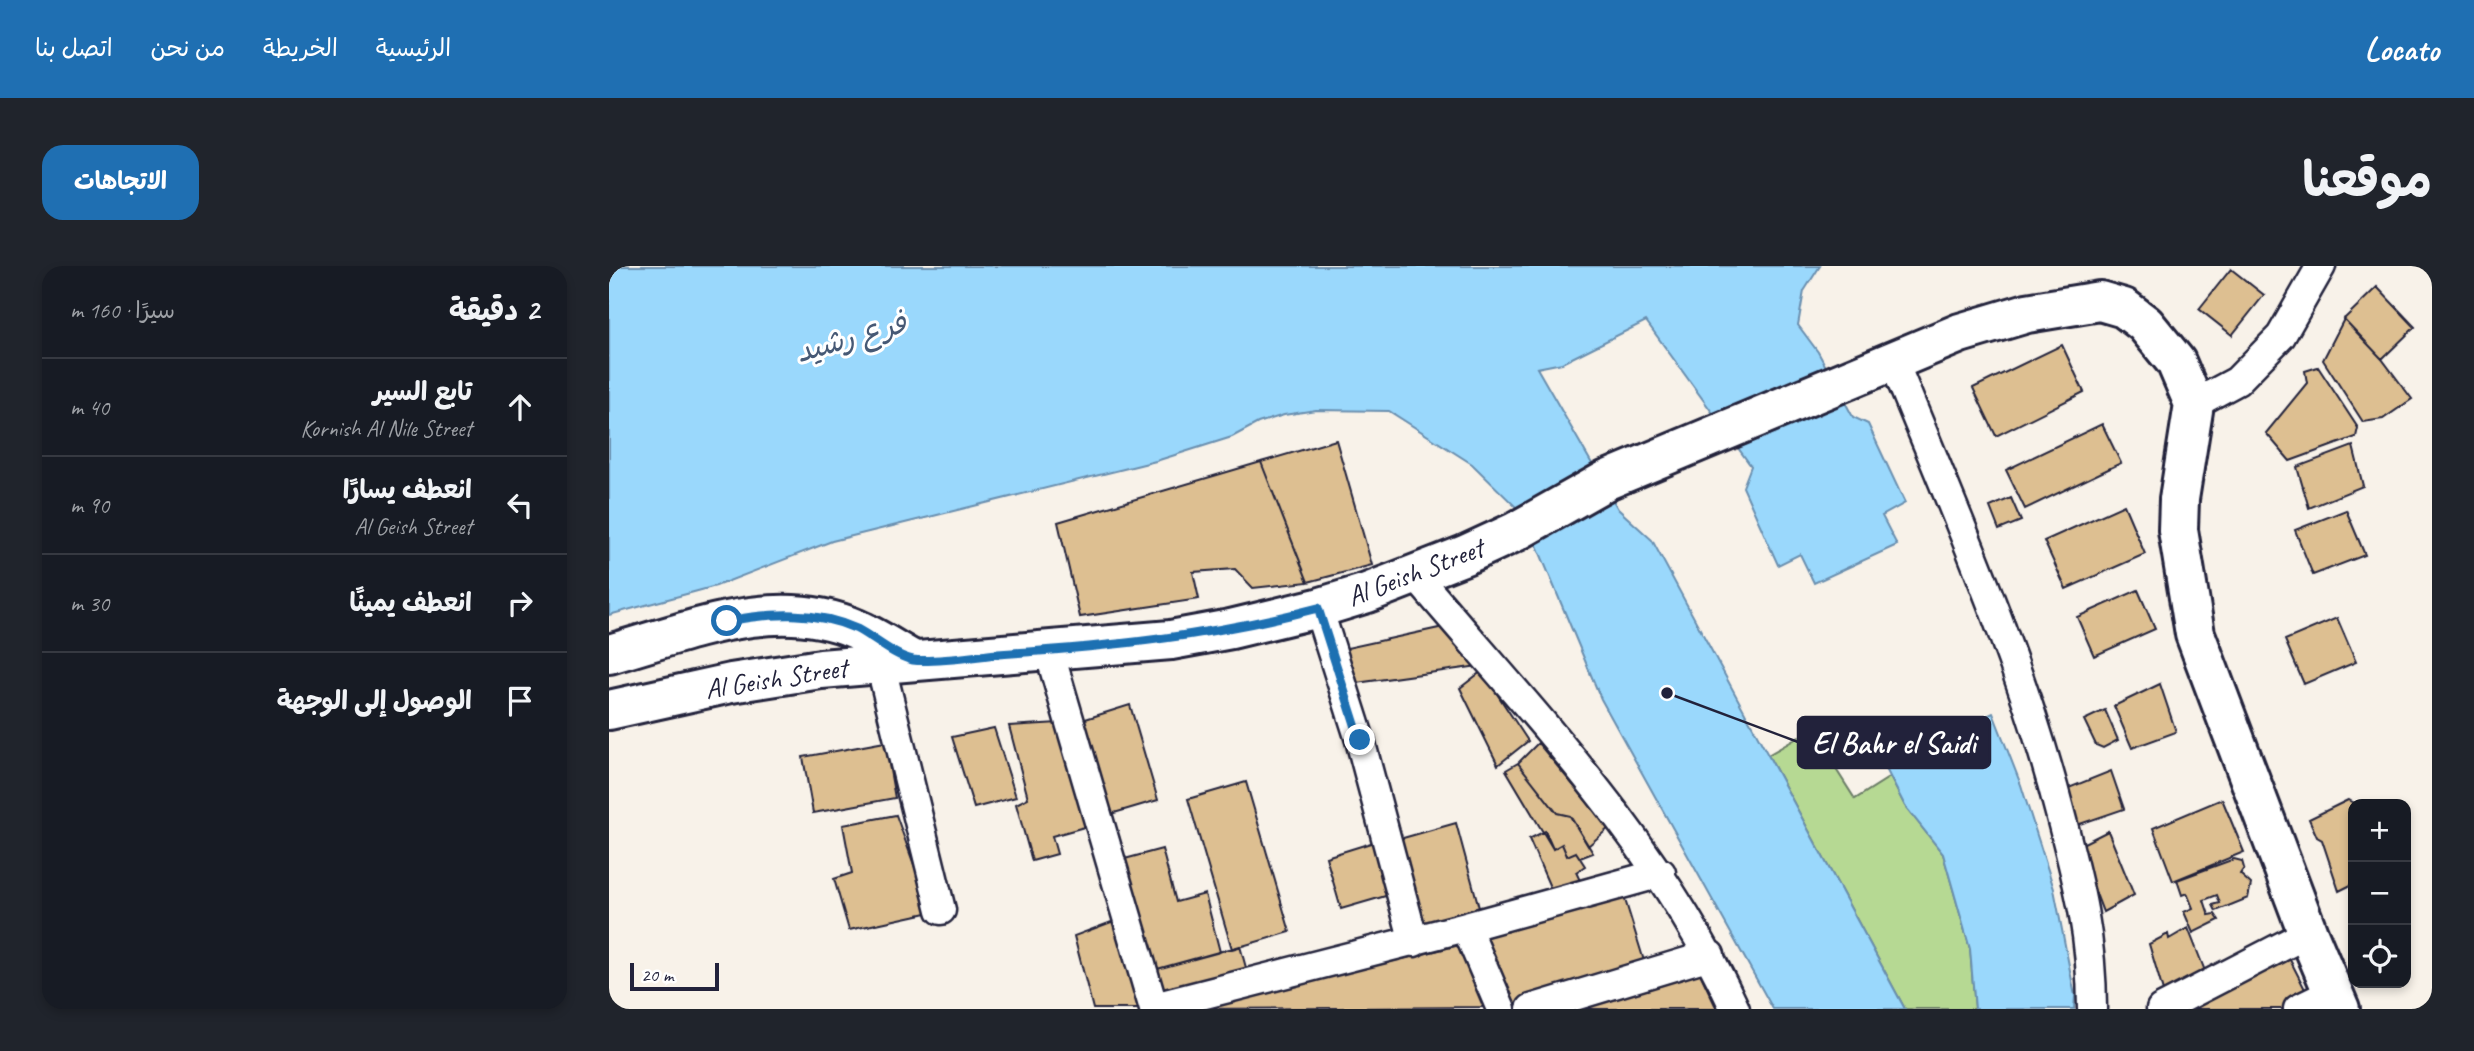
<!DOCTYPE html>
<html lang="ar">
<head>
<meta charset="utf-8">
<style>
  :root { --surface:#171b24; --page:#20242c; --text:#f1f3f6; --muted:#9ea1a6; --line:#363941; --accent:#1f6fb2 }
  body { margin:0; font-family:Caveat,"Playpen Sans Arabic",sans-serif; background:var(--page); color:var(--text); direction:rtl }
  .controls { position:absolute; right:21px; bottom:21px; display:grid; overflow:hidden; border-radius:14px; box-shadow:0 4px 10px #0003 }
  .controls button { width:63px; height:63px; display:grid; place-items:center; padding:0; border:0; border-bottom:2px solid var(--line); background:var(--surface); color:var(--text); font:35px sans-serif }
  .scale { position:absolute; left:21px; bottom:18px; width:89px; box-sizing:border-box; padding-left:7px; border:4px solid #22223b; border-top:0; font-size:19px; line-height:24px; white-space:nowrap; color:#22223b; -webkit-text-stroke:5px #fff; paint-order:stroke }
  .stop { position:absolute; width:21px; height:21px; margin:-16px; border:5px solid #1f6fb2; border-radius:50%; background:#fff }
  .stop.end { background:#1f6fb2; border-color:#fff; box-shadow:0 2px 7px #0008 }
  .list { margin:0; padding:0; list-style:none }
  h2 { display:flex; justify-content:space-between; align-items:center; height:91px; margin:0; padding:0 28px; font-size:30px }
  h2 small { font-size:23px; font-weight:400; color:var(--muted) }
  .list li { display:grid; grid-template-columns:46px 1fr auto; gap:21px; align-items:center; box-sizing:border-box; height:98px; padding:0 28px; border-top:2px solid var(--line) }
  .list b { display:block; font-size:26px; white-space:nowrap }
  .list p { margin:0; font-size:23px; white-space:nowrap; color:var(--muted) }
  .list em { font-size:23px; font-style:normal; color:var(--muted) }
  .icon { flex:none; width:38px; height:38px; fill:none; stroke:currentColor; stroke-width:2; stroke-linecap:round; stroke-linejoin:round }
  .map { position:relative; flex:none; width:1823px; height:743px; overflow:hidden; direction:ltr; border-radius:21px }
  header { display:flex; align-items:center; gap:42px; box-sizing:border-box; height:98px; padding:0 35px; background:var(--accent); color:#fff }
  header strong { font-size:33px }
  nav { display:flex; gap:38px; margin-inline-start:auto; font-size:24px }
  .intro { display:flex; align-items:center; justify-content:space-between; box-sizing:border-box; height:168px; padding:0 42px }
  h1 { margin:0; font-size:49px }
  .button { padding:18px 32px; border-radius:21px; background:var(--accent); color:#fff; font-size:24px; font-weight:700 }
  main { display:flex; gap:42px; padding:0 42px }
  aside { flex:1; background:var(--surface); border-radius:21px; box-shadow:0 4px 10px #0003 }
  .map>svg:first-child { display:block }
  .green { fill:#b6d993; stroke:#6c7e67; stroke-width:2 }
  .water { fill:#9ad8fc; stroke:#6a8faf; stroke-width:2 }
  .building { fill:#ddbf91; stroke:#22223b; stroke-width:2 }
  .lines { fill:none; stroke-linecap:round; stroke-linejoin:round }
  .minor-casing { stroke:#22223b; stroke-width:33 }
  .secondary-casing { stroke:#22223b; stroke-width:44 }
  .minor { stroke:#fff; stroke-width:28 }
  .secondary { stroke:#fff; stroke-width:38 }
  .route { stroke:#1f6fb2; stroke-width:9 }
  .labels { text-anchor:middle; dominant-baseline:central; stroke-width:6; stroke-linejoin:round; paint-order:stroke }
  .street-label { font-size:28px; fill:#22223b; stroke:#fff }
  .water-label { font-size:30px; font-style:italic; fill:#465975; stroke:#fff }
  .leader { fill:none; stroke:#22223b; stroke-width:2.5 }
  .callout-dot { fill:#22223b; stroke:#fff; stroke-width:2.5 }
  .callout { fill:#22223b; stroke:#22223b; stroke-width:2.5 }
  .callout-label { font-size:30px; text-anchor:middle; font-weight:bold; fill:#fff }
</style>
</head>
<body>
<header>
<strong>Locato</strong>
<nav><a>الرئيسية</a><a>الخريطة</a><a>من نحن</a><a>اتصل بنا</a></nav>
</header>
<div class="intro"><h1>موقعنا</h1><a class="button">الاتجاهات</a></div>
<main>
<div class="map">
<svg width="1823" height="743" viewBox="0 0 1823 743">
  <rect width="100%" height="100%" fill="#f8f2e9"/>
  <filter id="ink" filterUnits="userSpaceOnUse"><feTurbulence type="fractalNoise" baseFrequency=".0143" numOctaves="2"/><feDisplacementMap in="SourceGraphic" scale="14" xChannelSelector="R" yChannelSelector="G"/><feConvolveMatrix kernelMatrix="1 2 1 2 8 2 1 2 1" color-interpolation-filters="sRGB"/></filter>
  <g filter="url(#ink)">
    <path class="green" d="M1202,464L1246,533L1281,511L1296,540L1334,588L1361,683L1366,743H1296L1159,489Z"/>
    <path class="water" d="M0,0H1211L1195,25L1189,59L1209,86L1244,151L1259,158L1296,237L1273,250L1288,279L1205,317L1191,288L1169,299L1134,221L1142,200L1037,55L953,97L928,102L1009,243L1043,274L1296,743H1164L992,433L924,270L907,241L863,198L780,145L707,144L675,149L649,157L623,171L547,195L223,275L107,320L0,349Z
      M1384,447L1412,519L1445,623L1466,730L1465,743H1366L1361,683L1334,588L1296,540L1274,497Z"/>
    <path class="building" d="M1622,3L1655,29L1623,69L1590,43Z
      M1768,21L1806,61L1773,93L1735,53Z
      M1735,53L1773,93L1803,133L1774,153L1754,156L1714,94Z
      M1453,79L1475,126L1387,170L1364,122Z
      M1709,101L1749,162L1747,171L1681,195L1657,167L1698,117L1696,105Z
      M1493,158L1512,197L1416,243L1397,204Z
      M727,174L763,299L699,316L652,196Z
      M1744,180L1754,220L1700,242L1688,201Z
      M652,196L699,316L644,322L626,303L584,306L590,333L471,351L449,256Z
      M1402,232L1412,255L1390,264L1381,241Z
      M1515,239L1536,288L1457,323L1435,275Z
      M1737,244L1756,289L1704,309L1686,264Z
      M1529,324L1546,363L1485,390L1468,351Z
      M1728,352L1747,396L1695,418L1676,374Z
      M844,359L870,400L740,418L738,382Z
      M873,405L919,475L889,499L851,422Z
      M1551,418L1567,466L1523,482L1505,440Z
      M521,439L549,534L495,550L467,456Z
      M1496,444L1509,474L1494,482L1487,479L1475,454Z
      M450,457L479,560L443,570L448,588L423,595L407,538L419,532L400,460Z
      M385,462L407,531L365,542L343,471Z
      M276,476L286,532L204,547L194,491Z
      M929,477L1000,562L979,580L961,550L948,547L909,497Z
      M909,497L948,547L961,550L984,587L971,592L967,586L958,590L953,578L944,583L897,504Z
      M1502,505L1515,543L1468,559L1457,523Z
      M637,516L681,666L623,683L579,533Z
      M1613,533L1635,586L1564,615L1544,562Z
      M1739,534L1746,538L1744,618L1730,625L1713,574L1708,571L1700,553Z
      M287,549L322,646L240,664L225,613L243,607L234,559Z
      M847,557L872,649L812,665L787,574Z
      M936,565L944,583L953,578L958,590L967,586L976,600L967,606L974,621L944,628L920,573Z
      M1499,565L1525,629L1494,646L1469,580Z
      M765,576L780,629L732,643L717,591Z
      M553,583L567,636L596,628L611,686L541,705L512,594Z
      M1625,593L1633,595L1635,602L1631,608L1642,618L1639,632L1607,645L1604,639L1611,637L1608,629L1595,634L1600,649L1606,648L1610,654L1584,667L1575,646L1584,642L1578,627L1573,629L1568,614Z
      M1013,624L1036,698L895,743L872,669Z
      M505,655L535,743H484L465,670Z
      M1579,662L1596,705L1592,706L1595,711L1556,732L1540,678L1559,668L1560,673Z
      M859,677L882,741L587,743Z
      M631,680L639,709L549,734L541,705Z
      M1678,688L1700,731L1676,743H1568Z
      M1089,703L1108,743H938Z"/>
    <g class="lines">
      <g class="minor-casing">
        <path id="minor" d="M1284,94C1345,245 1412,393 1452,551C1470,619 1483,671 1483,743
          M1585,138L1628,115L1672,70L1712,0
          M806,309C923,447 1050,577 1126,743
          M709,342L751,474L805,676
          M440,385L545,743
          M271,397L332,644
          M857,661L1052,607
          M545,741L857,661L892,743
          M922,743L1101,689
          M1552,743L1699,667
          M1689,743L1724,726"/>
      </g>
      <g class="secondary-casing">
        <path id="secondary" d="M0,388C79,366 166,328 247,363C266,371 285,384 303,394
          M0,444L122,417L212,403L562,374L622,363L709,342L758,327L856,289L906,266L998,214L1351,67L1418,47L1491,35L1515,42L1536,58L1567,96L1585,138L1570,233L1569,264L1586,368L1699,667L1731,743"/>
      </g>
      <use href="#minor" class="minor"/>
      <use href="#secondary" class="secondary"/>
    </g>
  </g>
  <g class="lines" filter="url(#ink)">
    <path class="route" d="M118,355C162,347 206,344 248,363C265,372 285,390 304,394C323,397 367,390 389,388C498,381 603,370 709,342L751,474"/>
  </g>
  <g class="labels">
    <g class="street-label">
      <text transform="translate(806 306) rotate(-21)">Al Geish Street</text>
      <text transform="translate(167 412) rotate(-9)">Al Geish Street</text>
    </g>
    <g class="water-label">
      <text transform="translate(242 71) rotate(-16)">فرع رشيد</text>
    </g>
  </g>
  <path class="leader" d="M1058 427L1189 476"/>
  <circle class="callout-dot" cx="1058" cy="427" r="7"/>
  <rect class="callout" x="1189" y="451" width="192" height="51" rx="7"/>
  <g class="callout-label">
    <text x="1285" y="487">El Bahr el Saidi</text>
  </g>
</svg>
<div class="controls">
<button>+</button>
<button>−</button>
<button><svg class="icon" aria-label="locate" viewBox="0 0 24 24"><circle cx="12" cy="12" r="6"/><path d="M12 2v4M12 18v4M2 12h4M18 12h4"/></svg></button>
</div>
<div class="scale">20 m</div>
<div class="stop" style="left:118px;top:355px"></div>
<div class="stop end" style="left:751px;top:474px"></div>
</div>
<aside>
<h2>2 دقيقة<small>سيرًا · 160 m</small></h2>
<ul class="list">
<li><svg class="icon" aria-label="ahead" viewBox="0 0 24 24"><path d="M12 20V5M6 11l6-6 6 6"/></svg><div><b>تابع السير</b><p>Kornish Al Nile Street</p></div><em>40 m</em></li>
<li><svg class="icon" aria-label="left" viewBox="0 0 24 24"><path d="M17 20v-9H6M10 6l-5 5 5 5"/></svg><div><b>انعطف يسارًا</b><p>Al Geish Street</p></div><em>90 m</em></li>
<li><svg class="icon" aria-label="right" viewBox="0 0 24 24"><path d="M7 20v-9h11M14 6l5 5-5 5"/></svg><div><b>انعطف يمينًا</b></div><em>30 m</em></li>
<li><svg class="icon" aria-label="arrive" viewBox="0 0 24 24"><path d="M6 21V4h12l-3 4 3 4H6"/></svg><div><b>الوصول إلى الوجهة</b></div></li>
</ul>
</aside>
</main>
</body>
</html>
